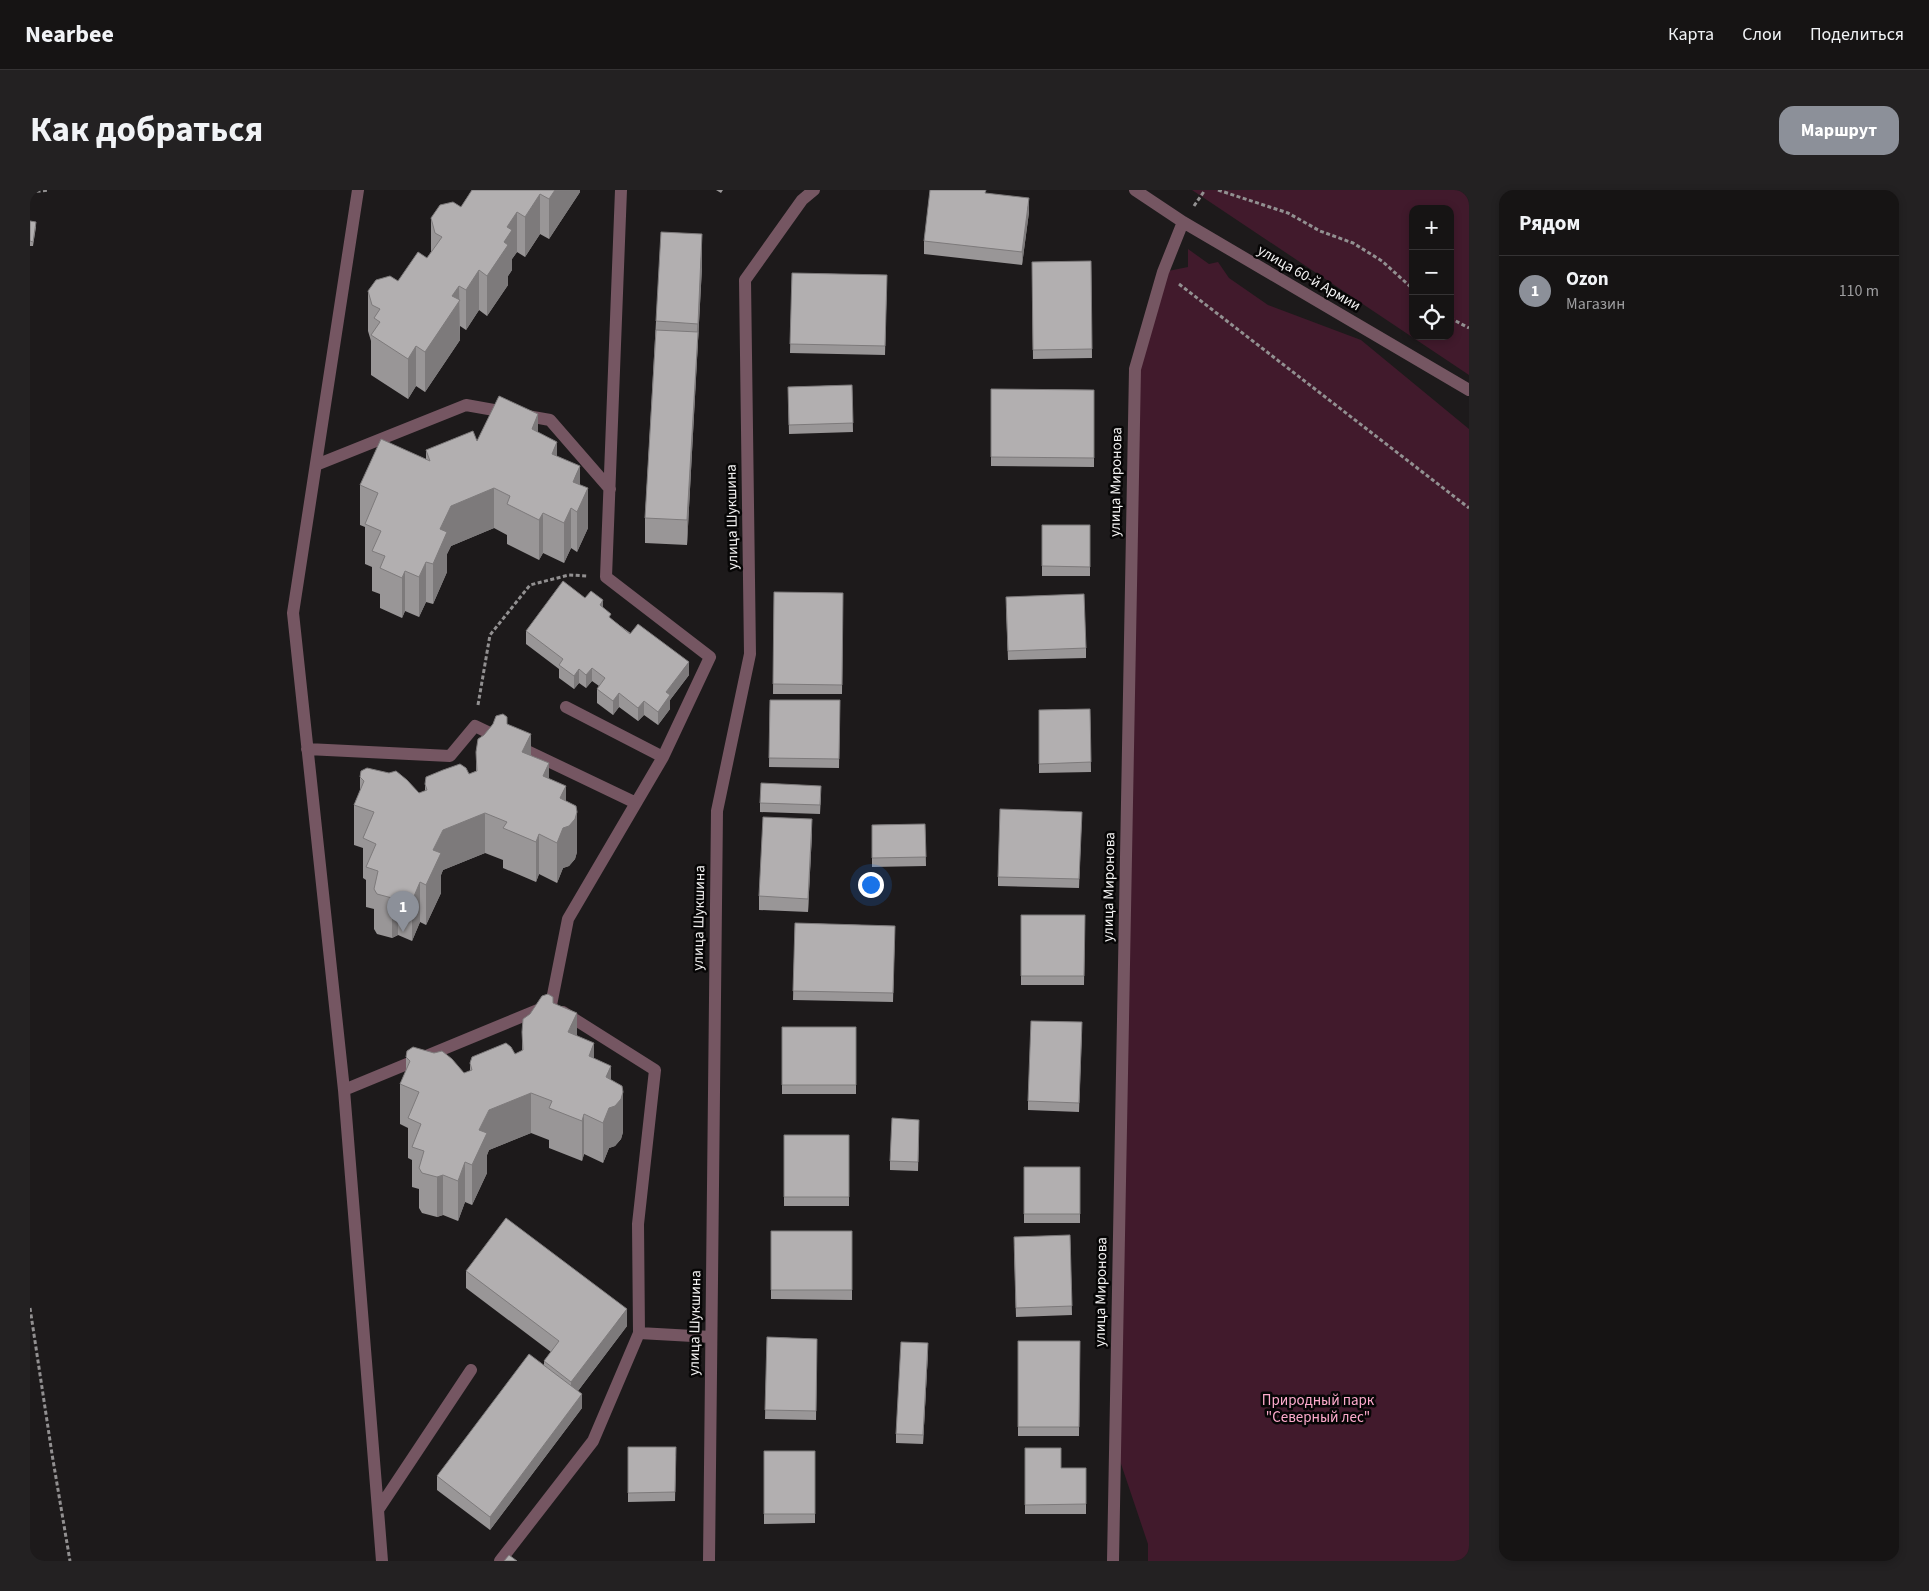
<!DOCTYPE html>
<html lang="ru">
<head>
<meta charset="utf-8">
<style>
  :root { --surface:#161414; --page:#232122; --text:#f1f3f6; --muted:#9e9ea0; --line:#353334; --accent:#8c9099 }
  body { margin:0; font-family:"Source Sans 3",sans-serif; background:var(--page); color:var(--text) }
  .controls { position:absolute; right:15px; top:15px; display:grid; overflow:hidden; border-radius:10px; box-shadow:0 2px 8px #0003 }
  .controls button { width:45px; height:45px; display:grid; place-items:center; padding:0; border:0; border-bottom:1px solid var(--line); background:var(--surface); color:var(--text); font:25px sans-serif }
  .you { position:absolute; left:840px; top:694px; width:18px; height:18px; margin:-12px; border:4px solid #fff; border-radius:50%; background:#1a73e8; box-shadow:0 0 0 8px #1a73e833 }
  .badge { display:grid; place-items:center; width:32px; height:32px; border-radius:50%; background:var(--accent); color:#fff; font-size:16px; font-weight:700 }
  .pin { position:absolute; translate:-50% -41px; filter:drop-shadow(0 1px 2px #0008) }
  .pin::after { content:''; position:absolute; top:26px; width:18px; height:15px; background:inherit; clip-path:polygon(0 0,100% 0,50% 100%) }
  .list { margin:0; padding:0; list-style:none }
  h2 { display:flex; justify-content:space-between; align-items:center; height:65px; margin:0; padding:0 20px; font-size:21px }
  h2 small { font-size:16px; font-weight:400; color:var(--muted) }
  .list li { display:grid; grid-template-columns:32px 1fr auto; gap:15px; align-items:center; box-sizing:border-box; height:70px; padding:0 20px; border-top:1px solid var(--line) }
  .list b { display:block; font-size:19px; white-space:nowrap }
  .list p { margin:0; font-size:16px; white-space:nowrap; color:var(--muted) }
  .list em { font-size:16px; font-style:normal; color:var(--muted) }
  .icon { flex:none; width:28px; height:28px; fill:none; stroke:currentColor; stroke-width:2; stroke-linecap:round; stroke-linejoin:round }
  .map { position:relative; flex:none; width:1439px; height:1371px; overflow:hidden; border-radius:15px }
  header { display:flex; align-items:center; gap:30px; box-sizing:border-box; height:70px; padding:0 25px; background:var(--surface); border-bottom:1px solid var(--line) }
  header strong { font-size:24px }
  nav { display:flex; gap:28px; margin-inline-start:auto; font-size:18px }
  .intro { display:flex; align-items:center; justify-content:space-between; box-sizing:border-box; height:120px; padding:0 30px }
  h1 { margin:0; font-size:35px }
  .button { padding:12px 22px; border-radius:15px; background:var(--accent); color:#fff; font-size:18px; font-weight:700 }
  main { display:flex; gap:30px; padding:0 30px }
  aside { flex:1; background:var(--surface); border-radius:15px; box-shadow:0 2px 8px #0003 }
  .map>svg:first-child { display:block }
  .green { fill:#411a2c; fill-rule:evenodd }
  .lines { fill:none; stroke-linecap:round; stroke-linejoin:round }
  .path { stroke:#929091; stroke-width:3; stroke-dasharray:4 2.5; stroke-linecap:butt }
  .minor { stroke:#755662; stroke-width:12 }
  .wall { fill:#999697 }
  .shaded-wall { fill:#7d7a7b }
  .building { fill:#b2afb0; stroke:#7d7a7b }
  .labels { text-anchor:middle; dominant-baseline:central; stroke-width:5; stroke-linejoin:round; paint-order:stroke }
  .street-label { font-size:15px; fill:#f3f2f2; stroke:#070606 }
  .park-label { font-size:15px; fill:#feabcd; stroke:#070606 }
</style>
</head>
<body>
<header>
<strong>Nearbee</strong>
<nav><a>Карта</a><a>Слои</a><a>Поделиться</a></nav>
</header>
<div class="intro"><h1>Как добраться</h1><a class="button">Маршрут</a></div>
<main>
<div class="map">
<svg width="1439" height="1371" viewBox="0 0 1439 1371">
  <rect width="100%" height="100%" fill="#1d1a1b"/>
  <path class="green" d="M1162,0H1439V185ZM1383,19H1420V146H1383Z
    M1158,59L1179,74L1188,72L1199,88L1238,115L1331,150L1439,239V1371H1118V1354L1085,1256L1105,179L1133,82L1158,77Z"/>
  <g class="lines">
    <path class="path" d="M1188,0L1258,23L1290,41L1323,53L1352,71L1383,99
      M0,2L19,0
      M1164,16L1175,0
      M1149,94L1439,318
      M1420,128L1439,138
      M448,515L460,445L500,395L539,385L557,386
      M0,1118L22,1264L40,1371"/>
    <path class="minor" d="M328,0L263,423L314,900L348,1320
      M1105,0L1153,32L1439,200
      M286,275L436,215L520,230L580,299
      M536,517L633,567L680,467L576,387L591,0
      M277,559L420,566L445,536L606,613
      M521,815L538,729L633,567
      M314,900L515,817
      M609,1143L681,1147
      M352,1371L348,1320L441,1180
      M470,1371L563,1251L609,1143L608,1034L625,880L533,822
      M679,1371L687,621L720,464L715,90L772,10L784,0
      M1083,1371L1105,179L1133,82L1153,32"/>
  </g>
  <path class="wall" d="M442,0H550V2L519,49L510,44L495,67L487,62L482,69V80L478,86V95L457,126L449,120L436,140L430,136V150L395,202L386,196L378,209L341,185V151L338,141V101L368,91L397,68L401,62V28L431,17Z
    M686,0H693L691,3Z
    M957,4L999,22L992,75L894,64V51Z
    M0,31L6,37L3,56H0Z
    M1061,71L1062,168L1003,169L1002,72Z
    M672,77L657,355L615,353V328L626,131Z
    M762,83L857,85L855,165L760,163Z
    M822,195L823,242L759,244L758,197Z
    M961,199L1064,200V277L961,276Z
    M508,242L550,295L558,338L547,362L541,358L534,373L513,363L509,370L477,354V345L464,338L421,356L417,364V382L403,414L396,412L389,427L375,421L372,428L350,418V404L342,401V377L335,374V337L330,335V295L396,269V260Z
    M1012,335H1060V386H1012Z
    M744,402L813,403L812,504H743Z
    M555,408L573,418L581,429L659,485L640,510V519L628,535L614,525L608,531L589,517L583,525L567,513V499L569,496L562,491L556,498L549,493L544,499L529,488V479L496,454V441Z
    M976,416L1056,458V468L978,470Z
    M740,510H810L809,578L739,577Z
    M1060,519L1061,582L1009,583V520Z
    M477,534L536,611L547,662L545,669L539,676L533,678L527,693L509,684L506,692L473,678V670L455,663L413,680L411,685V703L396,735L390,732L382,751L368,745L362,748L347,744L344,739V719L336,717V690L333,688V658L324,655V615L330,601V587L389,603L395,601V594L439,584L446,581V562Z
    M791,605L790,624L730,622V613Z
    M1052,622L1049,698L968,696V687Z
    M895,634L896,676L842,677V635Z
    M782,643L778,722L729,720V706Z
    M991,725H1055L1054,795H991Z
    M765,733L865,736L863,812L763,810Z
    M523,813L581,891L593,942L591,949L585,956L579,958L573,973L554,964L552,971L519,958V950L501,943L459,960L457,965V983L442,1015L435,1012L428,1031L413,1025L407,1027L392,1023L389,1018V999L382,997V970L378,968V938L370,934V894L376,881V867L434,883L440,881V873L485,864L492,861V842Z
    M752,837H826V904H752Z
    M1052,841L1049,922L998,920V911Z
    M889,939L888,981L860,980V971Z
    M754,945H819V1016H754Z
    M994,977H1050V1033H994Z
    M741,1041H822V1110L741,1109Z
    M1040,1045L1042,1125L986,1127L984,1056Z
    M436,1081L597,1136L548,1201L552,1218L460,1340L407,1300V1286L514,1175V1171L521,1162L436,1098Z
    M737,1147L787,1149L786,1230L735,1229Z
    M988,1151H1050L1049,1246H988Z
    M898,1162L893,1254L866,1253V1244Z
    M598,1257L646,1266L645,1311L598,1312Z
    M995,1258L1031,1278H1056V1324H995Z
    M734,1261H785V1333L734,1334Z"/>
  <path class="shaded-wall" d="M525,0H550V2L519,49V9Z
    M510,4V44L495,67V27Z
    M999,8V22L992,75V62Z
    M487,22V62L482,69V80L478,86V95L457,126V86L477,37Z
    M672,44V77L657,355V330Z
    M449,80V120L436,140V100Z
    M429,96L430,150L395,202V162L422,106Z
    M386,156V196L378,209V169Z
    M508,224V264L502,239Z
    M527,252V292L522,264Z
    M550,276V315L558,298V338L547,362V322L543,292Z
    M464,298V338L421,356L417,364V382L403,414V374L410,339L421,316Z
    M541,318V358L534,373V333Z
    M513,323V363L509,370V330Z
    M396,372V412L389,427V387Z
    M375,381V421L372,428V388Z
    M573,410V424L570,415Z
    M659,472V485L640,510V519L628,535V522L636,502Z
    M562,478V491L556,498V485Z
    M549,479V493L544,499V486Z
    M589,503V517L583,525V511Z
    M614,511V525L608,531V518Z
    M501,544V584L492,562Z
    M519,573V613L513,586Z
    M536,596V636L547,622V662L545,669L539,676L533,678L527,693V653L530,608Z
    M455,623V663L413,680L411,685V703L396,735V695L403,660L413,640Z
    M782,629V643L778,722V709Z
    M509,644V684L506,692V652Z
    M390,692V732L382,751V711Z
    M368,705V745L362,748V708Z
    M547,823V863L538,842Z
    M564,853V893L559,866Z
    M581,876V916L593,902V942L591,949L585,956L579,958L573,973V933L576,887Z
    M501,903V943L459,960L457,965V983L442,1015V975L449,940L459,920Z
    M554,924V964L552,971V931Z
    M435,972V1012L428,1031V991Z
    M413,985V1025L407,1027V987Z
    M597,1119V1136L541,1210V1192Z
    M898,1153V1162L893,1254V1245Z
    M552,1204V1218L460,1340V1327Z"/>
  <path class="building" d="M442,0H525L519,9L510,4L495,27L487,22L477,37L482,40L474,52L478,55L457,86L449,80L436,100L429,96L422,106L430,110L395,162L386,156L378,169L341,145L350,132L344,128L350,119L342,115L338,101L346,90L360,86L368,91L388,62L397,68L412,47L405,43L401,28L410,15L423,12L431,17Z
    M900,0H956L955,3L999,8L992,62L894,51Z
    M0,31L6,32L3,52L0,51Z
    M631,42L672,44L668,134L626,131Z
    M1061,71L1062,159L1003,160L1002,72Z
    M762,83L857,85L855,156L760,154Z
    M626,140L668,142L657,330L615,328Z
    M822,195L823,233L759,235L758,197Z
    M961,199L1064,200V268L961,267Z
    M469,206L508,224L502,239L527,252L522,264L550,276L543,292L558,298L547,322L541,318L534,333L513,323L509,330L477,314L480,306L464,298L421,316L410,339L417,342L403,374L396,372L389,387L375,381L372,388L350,378L355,366L342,361L351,341L335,334L348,303L330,295L351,249L400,271L396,260L443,241L447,251Z
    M1012,335H1060V377L1012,376Z
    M533,391L555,408L561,401L573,410L570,415L581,424L579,427L600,444L608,434L659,472L636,502L640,505L628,522L614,511L608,518L589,503L583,511L567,499L575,488L562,478L556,485L549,479L544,486L529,475L533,469L496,441Z
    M744,402L813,403L812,495L743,494Z
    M1054,404L1056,458L978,461L976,407Z
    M740,510H810L809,569L739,568Z
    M1060,519L1061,572L1009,574V520Z
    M473,524L477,527V534L501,544L492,562L519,573L513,586L536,596L530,608L546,616L547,622L545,629L539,636L533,638L527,653L509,644L506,652L473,638L477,632L455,623L413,640L403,660L411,663L396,695L390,692L382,711L368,705L362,708L347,704L344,699L348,681L336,677L346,654L333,648L344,622L324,615L334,591L330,587L331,581L337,578L359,583L366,581L377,590L389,603L397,600L395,594L396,587L413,580L430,574L436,578L439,584L447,581L446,562L448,549L454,545L463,534L466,526Z
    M731,593L791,596L790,615L730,613Z
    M970,619L1052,622L1049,689L968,687Z
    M733,627L782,629L778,709L729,706Z
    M895,634L896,667L842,668V635Z
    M991,725H1055L1054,786H991Z
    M765,733L865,736L863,803L763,801Z
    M518,804L523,807V813L547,823L538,842L564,853L559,866L581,876L576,887L592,896L593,902L591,909L585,916L579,918L573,933L554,924L552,931L519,918L522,911L501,903L459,920L449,940L457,943L442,975L435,972L428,991L413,985L407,987L392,983L389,978L394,961L382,957L391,934L378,928L389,902L370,894L380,871L376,867L377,861L383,857L404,863L412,861L422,869L434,883L442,880L440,873L442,867L476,853L481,857L485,864L493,860L492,842L493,829L500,824L512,806Z
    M1001,831L1052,832L1049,913L998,911Z
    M752,837H826V895H752Z
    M862,928L889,930L888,972L860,971Z
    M754,945H819V1007H754Z
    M994,977H1050V1024H994Z
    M476,1028L597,1119L541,1192L514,1171L529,1151L436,1081Z
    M741,1041H822V1100H741Z
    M1040,1045L1042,1116L986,1118L984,1047Z
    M737,1147L787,1149L786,1221L735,1220Z
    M988,1151H1050L1049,1237H988Z
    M871,1152L898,1153L893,1245L866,1244Z
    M499,1164L552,1204L460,1327L407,1286Z
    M598,1257H646L645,1302L598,1303Z
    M995,1258H1031V1278H1056V1314L995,1315Z
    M734,1261H785V1324H734Z
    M479,1365L487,1371H474Z"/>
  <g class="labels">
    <g class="street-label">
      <text transform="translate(1279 88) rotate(30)">улица 60-й Армии</text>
      <text transform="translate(1086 292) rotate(-89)">улица Миронова</text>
      <text transform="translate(702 327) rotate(-91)">улица Шукшина</text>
      <text transform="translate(1079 697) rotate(-89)">улица Миронова</text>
      <text transform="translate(669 728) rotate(-89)">улица Шукшина</text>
      <text transform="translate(1071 1102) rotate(-89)">улица Миронова</text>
      <text transform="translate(665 1133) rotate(-89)">улица Шукшина</text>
    </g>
    <g class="park-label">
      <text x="1288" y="1210">Природный парк<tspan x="1288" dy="17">"Северный лес"</tspan></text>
    </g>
  </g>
</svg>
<div class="controls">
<button>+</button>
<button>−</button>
<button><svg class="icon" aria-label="locate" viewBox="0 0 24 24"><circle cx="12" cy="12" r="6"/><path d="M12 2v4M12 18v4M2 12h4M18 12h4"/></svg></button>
</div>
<div class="you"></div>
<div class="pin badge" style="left:373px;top:742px">1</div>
</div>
<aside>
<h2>Рядом<small></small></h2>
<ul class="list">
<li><span class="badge">1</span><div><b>Ozon</b><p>Магазин</p></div><em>110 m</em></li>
</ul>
</aside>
</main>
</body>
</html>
